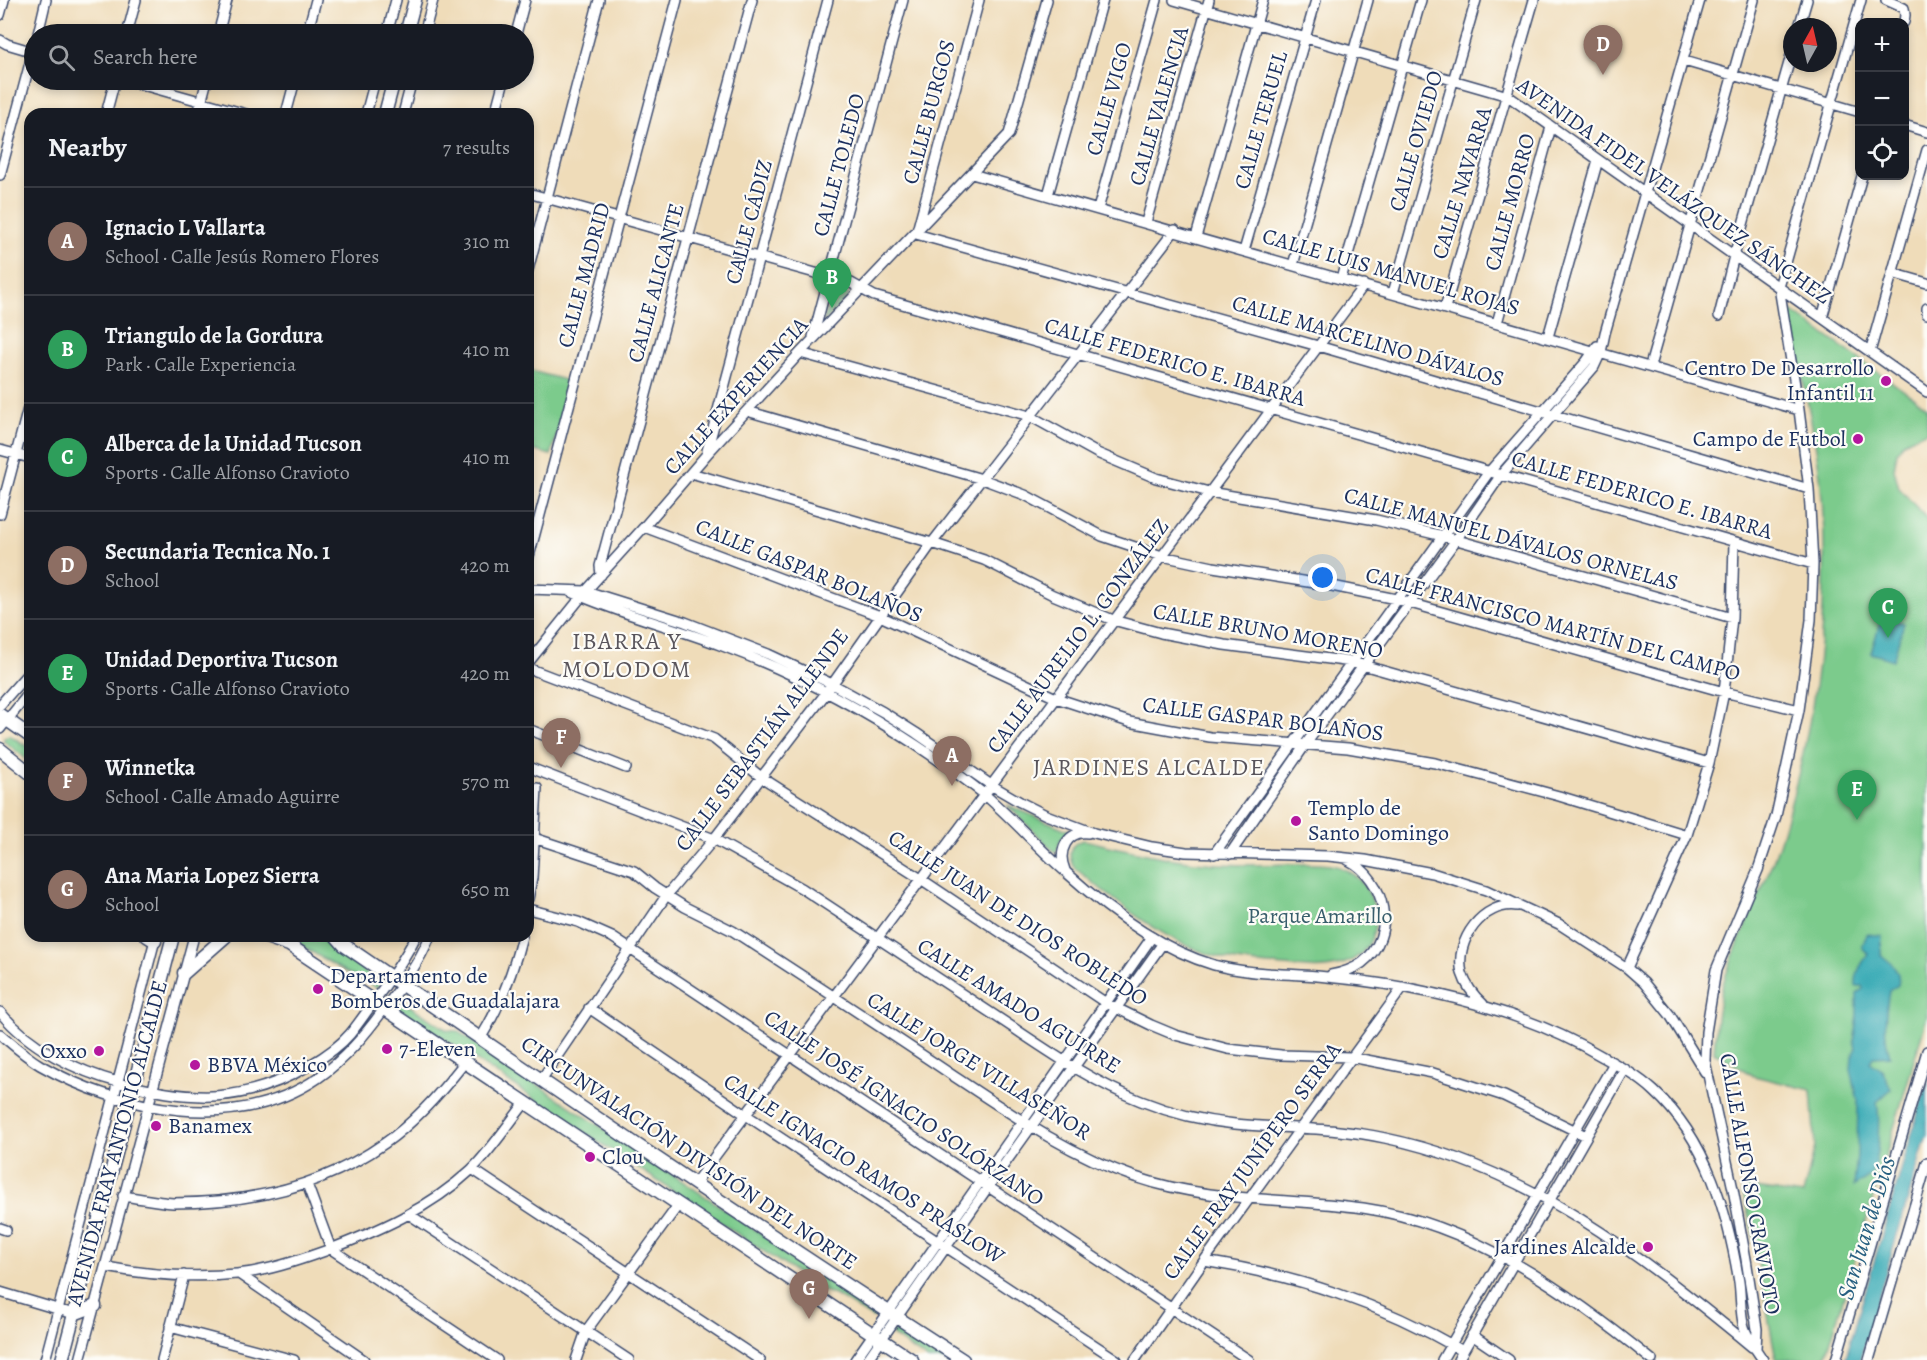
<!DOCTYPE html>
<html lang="en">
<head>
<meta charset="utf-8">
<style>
  :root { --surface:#171b24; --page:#242831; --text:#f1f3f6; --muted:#9ea1a6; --line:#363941; --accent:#8c9099 }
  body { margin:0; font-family:Alegreya,serif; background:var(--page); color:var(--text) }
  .controls { position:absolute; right:18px; top:18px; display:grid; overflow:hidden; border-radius:12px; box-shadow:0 3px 9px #0003 }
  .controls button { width:54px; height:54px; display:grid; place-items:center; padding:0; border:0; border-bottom:2px solid var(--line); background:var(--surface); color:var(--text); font:30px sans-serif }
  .compass { position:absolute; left:1783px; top:18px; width:54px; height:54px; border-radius:50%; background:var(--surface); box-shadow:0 3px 9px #0003; rotate:8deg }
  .you { position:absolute; left:1323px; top:578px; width:21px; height:21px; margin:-15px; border:4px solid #fff; border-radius:50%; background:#1a73e8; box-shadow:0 0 0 9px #1a73e833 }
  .badge { display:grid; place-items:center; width:39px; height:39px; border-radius:50%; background:var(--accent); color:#fff; font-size:20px; font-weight:700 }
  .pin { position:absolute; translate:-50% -50px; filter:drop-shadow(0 2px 3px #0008) }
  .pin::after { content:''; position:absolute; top:32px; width:21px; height:18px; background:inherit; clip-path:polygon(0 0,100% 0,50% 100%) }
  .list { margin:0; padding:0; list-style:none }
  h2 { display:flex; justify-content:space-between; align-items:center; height:78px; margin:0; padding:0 24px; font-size:26px }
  h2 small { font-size:20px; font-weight:400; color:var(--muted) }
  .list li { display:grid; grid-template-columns:39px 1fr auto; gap:18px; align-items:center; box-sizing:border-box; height:108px; padding:0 24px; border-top:2px solid var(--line) }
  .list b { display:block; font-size:22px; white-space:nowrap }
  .list p { margin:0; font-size:20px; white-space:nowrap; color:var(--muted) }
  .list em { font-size:20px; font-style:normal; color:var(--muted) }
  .icon { flex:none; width:33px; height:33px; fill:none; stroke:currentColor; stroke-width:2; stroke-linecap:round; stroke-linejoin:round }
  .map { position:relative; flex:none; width:1927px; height:1360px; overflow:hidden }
  .search { position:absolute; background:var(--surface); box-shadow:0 3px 9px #0003; left:24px; top:24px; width:510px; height:66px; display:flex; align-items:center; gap:15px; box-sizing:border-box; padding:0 21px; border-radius:33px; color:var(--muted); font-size:22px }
  .panel { position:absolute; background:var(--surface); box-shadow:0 3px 9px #0003; left:24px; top:108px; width:510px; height:834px; border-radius:18px }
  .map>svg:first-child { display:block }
  .green { fill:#7bcb8c; stroke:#4b7d75; stroke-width:1.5 }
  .water { fill:#39aab5; stroke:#2a6c8a; stroke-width:1.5 }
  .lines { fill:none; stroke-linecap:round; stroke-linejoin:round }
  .minor-casing { stroke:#3b496c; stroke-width:12 }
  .major-casing { stroke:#3b496c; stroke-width:15 }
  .minor { stroke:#fff; stroke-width:9 }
  .major { stroke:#fff; stroke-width:12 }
  .poi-dot { fill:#b5179e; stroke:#fdfcf7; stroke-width:2 }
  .labels { text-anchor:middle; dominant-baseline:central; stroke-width:4.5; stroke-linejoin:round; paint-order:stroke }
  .street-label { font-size:22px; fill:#1b2f5e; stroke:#fdfcf7 }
  .poi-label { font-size:22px; fill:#1b2f5e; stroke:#fdfcf7; text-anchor:start }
  .park-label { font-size:22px; fill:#385e6c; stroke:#fdfcf7 }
  .neighbourhood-label { font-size:24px; letter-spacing:1.5px; fill:#59555c; stroke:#fdfcf7 }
  .water-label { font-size:24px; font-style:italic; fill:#276081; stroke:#fdfcf7 }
</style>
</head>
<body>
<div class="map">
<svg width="1927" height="1360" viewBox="0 0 1927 1360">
  <rect width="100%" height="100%" fill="#fdfcf7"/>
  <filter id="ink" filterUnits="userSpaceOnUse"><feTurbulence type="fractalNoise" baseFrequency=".0167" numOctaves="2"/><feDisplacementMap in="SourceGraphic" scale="12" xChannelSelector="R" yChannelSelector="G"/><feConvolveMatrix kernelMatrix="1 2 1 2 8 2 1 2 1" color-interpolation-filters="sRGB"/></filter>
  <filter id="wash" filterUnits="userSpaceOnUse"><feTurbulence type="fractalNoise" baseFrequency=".008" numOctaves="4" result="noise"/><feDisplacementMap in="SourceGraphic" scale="24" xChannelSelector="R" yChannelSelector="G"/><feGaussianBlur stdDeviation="1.35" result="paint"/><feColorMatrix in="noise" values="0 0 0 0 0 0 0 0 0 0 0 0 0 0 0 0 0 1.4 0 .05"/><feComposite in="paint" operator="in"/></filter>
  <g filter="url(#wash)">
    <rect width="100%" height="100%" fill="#efdcb9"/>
    <path class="green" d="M833,286L850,295L824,321Z
      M1787,308L1927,407V431L1903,442L1897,452L1894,469L1899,488L1927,519V1017L1825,1360L1776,1359L1752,1230L1741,1186L1803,1195L1815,1147L1811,1090L1754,1076L1714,1052C1716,1029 1717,1006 1723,984C1738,935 1765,890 1780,841C1816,725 1833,599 1820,477C1813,420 1799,364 1787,308Z
      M528,370L572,382L551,455L528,449Z
      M9,735L30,748V762L4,741V737Z
      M1007,805L1070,831L1061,839L1056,853Z
      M1083,840C1097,842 1109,847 1123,849C1154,856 1185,862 1217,864C1246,866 1274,864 1303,864C1314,864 1328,863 1339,867C1383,883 1390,948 1343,964C1325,971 1303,968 1285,966C1265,965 1245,963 1226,959C1167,945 1122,906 1076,869C1067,858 1068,844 1083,840Z
      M285,936H326L335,947L380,983L377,988L344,971Z
      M402,1001L447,1030L457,1031L877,1311L878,1317L872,1318L839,1297L822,1290L399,1009L397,1003Z
      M894,1330L928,1350L943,1354L951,1360H928L893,1336L892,1332Z"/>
    <path class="water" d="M1882,616L1904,623L1893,660L1871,653Z
      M1867,934L1882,936L1881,955C1892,963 1901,970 1898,985L1889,991C1885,1014 1883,1034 1890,1056L1873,1057L1870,1062L1882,1070L1891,1089L1877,1102C1880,1117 1879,1162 1870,1175C1867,1179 1858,1183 1854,1186L1857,1155L1858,1101L1851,1069L1852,1058L1856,1047L1854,1042L1857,1025V993L1863,989L1862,986H1856C1855,973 1861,965 1868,954L1862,947Z
      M1927,1082V1135L1860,1360H1845Z"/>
  </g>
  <g filter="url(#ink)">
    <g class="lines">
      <g class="minor-casing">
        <path id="minor" d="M1174,0L1508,96L1927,392
          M1886,0L1904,8L1905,15L1904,22
          M0,15L4,0
          M1799,27L1807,0
          M38,34L46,0
          M127,34L136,0
          M218,34L227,0
          M307,34L316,0
          M387,34L396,0
          M424,34L433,0
          M516,34L525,0
          M0,40L7,44L34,52
          M1684,61L1860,112
          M125,80L246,114
          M106,114L115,80
          M198,114L207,80
          M286,114L295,80
          M366,114L375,80
          M403,114L412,80
          M495,114L504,80
          M1904,125L1927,132
          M972,174L1799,410
          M0,175L34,48
          M528,193L851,283L874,296L1813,564
          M1048,195L1103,0
          M1098,209L1157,0
          M1146,222L1209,0
          M917,231L979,0
          M916,234L1318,346L1809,489
          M1196,237L1263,0
          M1244,251L1316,0
          M1293,265L1368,0
          M528,270L599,0
          M1892,273L1927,283
          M1341,279L1421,0
          M1393,293L1476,0
          M1445,308L1534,0
          M1927,308V314
          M1719,316L1734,256L1792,52
          M1822,318L1862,176
          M1497,323L1551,127
          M813,337L903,0
          M1548,337L1598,160
          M1870,352L1927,150
          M800,353L1030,416L1097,453L1156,478L1209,492L1376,520L1443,536L1732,618
          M1650,366L1754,0
          M747,411L982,479L1025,495L1102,536L1162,556L1213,567L1327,585L1396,599L1724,692L1799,710
          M0,450L30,458
          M707,451L828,0
          M691,473L932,543L984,560L1053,595L1113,620L1161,633L1224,645L1352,662L1709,763
          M0,514L30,401
          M644,527L880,616L1056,698L1129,722L1210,737L1348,748L1435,763L1559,796L1687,835
          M528,560L677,0
          M601,575L600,566L752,0
          M528,589L586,591L685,622L768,654L832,684L883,712L916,733L991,785L1020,802L1046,815L1094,833L1152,847L1186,852L1328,856L1365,860L1432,873L1486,890L1559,924L1627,968L1644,983L1670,1015L1705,1072
          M569,591C617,613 670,626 720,645C788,670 855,705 916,745C939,760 962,777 984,794C1013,819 1038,848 1067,873C1109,911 1159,949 1214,965C1252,975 1289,973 1327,977C1422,986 1521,1009 1603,1057C1621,1067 1639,1077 1654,1091C1707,1139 1728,1214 1739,1282C1741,1296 1740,1313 1744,1327C1748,1339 1756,1350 1763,1360
          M528,663L586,591L644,527L707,454L800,353L1009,134L1047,0
          M528,668L714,739L761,777L921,879L1106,1003L1151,1025L1175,1035L1228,1049L1281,1055L1351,1057L1433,1073L1504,1096L1586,1136
          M0,705L30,671
          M0,729L30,692
          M528,729L626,768
          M528,767L714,839L803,889C867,931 932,974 997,1017C1043,1047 1089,1081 1141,1101C1171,1113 1203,1121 1235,1124C1285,1129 1336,1127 1385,1138C1530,1168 1640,1255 1752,1347
          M534,838L634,871L655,888L685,907L733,931L764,951C827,992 890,1033 952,1075C1011,1114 1068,1154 1135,1177C1212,1203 1285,1197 1363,1208C1473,1224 1568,1292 1652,1360
          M1214,854L1489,472L1586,362L1597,346
          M1230,854L1305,745L1456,540L1501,475L1594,367L1601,352L1605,333L1700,0
          M1065,870C1057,852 1067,830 1088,833
          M528,899L532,878L537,788
          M528,909L578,922L612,937L1249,1360
          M1627,968L1687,835L1709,763L1724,692L1732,618L1734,542
          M1331,975C1342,973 1352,970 1362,963C1398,935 1386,879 1348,860
          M1483,1004C1473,995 1466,986 1462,973C1454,941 1483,901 1517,906
          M589,1008L746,1115L1117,1360
          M0,1012C30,1048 76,1071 121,1083C192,1102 245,1104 310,1065C324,1057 339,1047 350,1034C359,1023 368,1010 377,997C391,978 405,958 416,936
          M0,1034C13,1045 25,1056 40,1065C120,1111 236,1134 318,1078C345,1059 365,1035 384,1009C402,986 419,963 430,936
          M480,1039C500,1007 513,972 522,936
          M541,1080L666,896L714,839L826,693L932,543L1175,230
          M472,1169L760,1360
          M695,1183L1364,285
          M307,1184L331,1249L497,1360
          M123,1196C139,1198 157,1202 173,1203C248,1203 323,1187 385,1143C414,1123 443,1090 465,1062
          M410,1215L629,1360
          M0,1228L6,1230
          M1204,1261C1299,1276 1379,1303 1463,1351
          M106,1267C148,1275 194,1278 237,1274C267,1271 297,1261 325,1251C378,1231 429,1209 471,1170C490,1152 509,1123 525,1103
          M239,1274L364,1360
          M0,1292L74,1314
          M170,1327L294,1360
          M1472,1335L1509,1360
          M1756,1348L1757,1329L1746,1259L1733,1189L1705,1061L1706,1032L1716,970L1758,870L1776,816L1799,710L1811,620L1813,564L1809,489L1799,410L1779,287L1861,0
          M45,1360L156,936
          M80,1360L194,936
          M162,1360L184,1275
          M576,1360L586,1331L679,1204
          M855,1360L1152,937
          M867,1360L988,1187L1163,943
          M1135,1360L1204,1261L1403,987
          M1442,1360L1614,1063
          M1458,1360L1625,1069
          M1836,1360L1927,1051
          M1869,1360L1927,1163"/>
      </g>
      <g class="major-casing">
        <path id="major" d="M406,34L415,0
          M385,114L394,80
          M0,715L30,736
          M0,749L30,773
          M147,936L155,941
          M263,936L289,945L912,1360
          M336,936L344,945C548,1085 754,1226 963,1360
          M184,973L226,936
          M74,1314L95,1306
          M62,1360L173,936"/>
      </g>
      <use href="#minor" class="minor"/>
      <use href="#major" class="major"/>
    </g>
  </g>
  <g class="poi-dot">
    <circle cx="1886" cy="381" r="6"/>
    <circle cx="1858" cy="439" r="6"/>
    <circle cx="1296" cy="821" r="6"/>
    <circle cx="318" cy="989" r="6"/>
    <circle cx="387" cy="1049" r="6"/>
    <circle cx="99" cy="1051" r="6"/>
    <circle cx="195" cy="1065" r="6"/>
    <circle cx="156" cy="1126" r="6"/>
    <circle cx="590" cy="1157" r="6"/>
    <circle cx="1648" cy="1247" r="6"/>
  </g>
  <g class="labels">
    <g class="street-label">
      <text transform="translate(1109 99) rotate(-74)">CALLE VIGO</text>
      <text transform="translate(1159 106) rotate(-74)">CALLE VALENCIA</text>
      <text transform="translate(929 112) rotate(-75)">CALLE BURGOS</text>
      <text transform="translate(1261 120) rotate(-74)">CALLE TERUEL</text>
      <text transform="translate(1416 141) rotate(-74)">CALLE OVIEDO</text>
      <text transform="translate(839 165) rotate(-75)">CALLE TOLEDO</text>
      <text transform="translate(1462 183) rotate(-73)">CALLE NAVARRA</text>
      <text transform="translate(1674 191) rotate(35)">AVENIDA FIDEL VELÁZQUEZ SÁNCHEZ</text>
      <text transform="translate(1510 202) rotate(-75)">CALLE MORRO</text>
      <text transform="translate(749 222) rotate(-75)">CALLE CÁDIZ</text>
      <text transform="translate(1391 272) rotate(16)">CALLE LUIS MANUEL ROJAS</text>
      <text transform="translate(584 275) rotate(-75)">CALLE MADRID</text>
      <text transform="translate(656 283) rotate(-75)">CALLE ALICANTE</text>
      <text transform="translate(1368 341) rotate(16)">CALLE MARCELINO DÁVALOS</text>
      <text transform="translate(1175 362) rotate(16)">CALLE FEDERICO E. IBARRA</text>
      <text transform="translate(736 396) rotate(-48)">CALLE EXPERIENCIA</text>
      <text transform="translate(1642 495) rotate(16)">CALLE FEDERICO E. IBARRA</text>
      <text transform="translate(1511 539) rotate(15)">CALLE MANUEL DÁVALOS ORNELAS</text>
      <text transform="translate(809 571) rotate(22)">CALLE GASPAR BOLAÑOS</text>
      <text transform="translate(1553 624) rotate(15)">CALLE FRANCISCO MARTÍN DEL CAMPO</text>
      <text transform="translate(1268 631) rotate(10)">CALLE BRUNO MORENO</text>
      <text transform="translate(1078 636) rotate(-53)">CALLE AURELIO L. GONZÁLEZ</text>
      <text transform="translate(1263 719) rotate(7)">CALLE GASPAR BOLAÑOS</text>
      <text transform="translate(762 740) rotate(-53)">CALLE SEBASTIÁN ALLENDE</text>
      <text transform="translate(1018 918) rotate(33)">CALLE JUAN DE DIOS ROBLEDO</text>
      <text transform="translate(1019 1006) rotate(32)">CALLE AMADO AGUIRRE</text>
      <text transform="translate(979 1066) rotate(32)">CALLE JORGE VILLASEÑOR</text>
      <text transform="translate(904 1108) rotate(34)">CALLE JOSÉ IGNACIO SOLÓRZANO</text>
      <text transform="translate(117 1143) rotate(-75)">AVENIDA FRAY ANTONIO ALCALDE</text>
      <text transform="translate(689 1153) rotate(34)">CIRCUNVALACIÓN DIVISIÓN DEL NORTE</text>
      <text transform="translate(1252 1161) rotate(-54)">CALLE FRAY JUNÍPERO SERRA</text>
      <text transform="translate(864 1169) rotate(33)">CALLE IGNACIO RAMOS PRASLOW</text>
      <text transform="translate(1750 1184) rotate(80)">CALLE ALFONSO CRAVIOTO</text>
    </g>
    <g class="poi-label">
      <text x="1874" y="368" text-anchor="end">Centro De Desarrollo<tspan x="1874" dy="25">Infantil 11</tspan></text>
      <text x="1846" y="439" text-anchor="end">Campo de Futbol</text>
      <text x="1308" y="808">Templo de<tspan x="1308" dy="25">Santo Domingo</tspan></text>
      <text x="330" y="976">Departamento de<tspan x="330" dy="25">Bomberos de Guadalajara</tspan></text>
      <text x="399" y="1049">7-Eleven</text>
      <text x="87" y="1051" text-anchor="end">Oxxo</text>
      <text x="207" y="1065">BBVA México</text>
      <text x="168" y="1126">Banamex</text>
      <text x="602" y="1157">Clou</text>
      <text x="1636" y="1247" text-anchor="end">Jardines Alcalde</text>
    </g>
    <g class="park-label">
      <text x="1320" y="916">Parque Amarillo</text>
    </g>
    <g class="neighbourhood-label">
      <text x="627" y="641">IBARRA Y<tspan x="627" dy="28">MOLODOM</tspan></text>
      <text x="1149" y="767">JARDINES ALCALDE</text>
    </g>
    <g class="water-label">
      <text transform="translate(1866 1228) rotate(-73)">San Juan de Diós</text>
    </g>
  </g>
</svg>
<div class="controls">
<button>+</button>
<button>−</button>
<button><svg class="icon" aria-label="locate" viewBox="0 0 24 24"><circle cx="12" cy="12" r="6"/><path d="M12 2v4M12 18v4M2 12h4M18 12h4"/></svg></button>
</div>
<svg class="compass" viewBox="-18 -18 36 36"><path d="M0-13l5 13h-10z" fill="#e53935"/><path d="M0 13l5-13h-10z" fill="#9ea1a6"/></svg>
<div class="you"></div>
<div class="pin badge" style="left:952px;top:786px;background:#8d6e63">A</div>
<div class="pin badge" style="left:832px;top:308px;background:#2e9e5b">B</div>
<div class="pin badge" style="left:1888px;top:638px;background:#2e9e5b">C</div>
<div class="pin badge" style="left:1603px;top:75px;background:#8d6e63">D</div>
<div class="pin badge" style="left:1857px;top:820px;background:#2e9e5b">E</div>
<div class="pin badge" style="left:561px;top:768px;background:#8d6e63">F</div>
<div class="pin badge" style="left:809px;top:1319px;background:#8d6e63">G</div>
<div class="search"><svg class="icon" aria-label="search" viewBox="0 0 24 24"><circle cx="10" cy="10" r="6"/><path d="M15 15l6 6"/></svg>Search here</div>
<section class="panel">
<h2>Nearby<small>7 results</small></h2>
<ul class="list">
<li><span class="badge" style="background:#8d6e63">A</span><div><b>Ignacio L Vallarta</b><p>School · Calle Jesús Romero Flores</p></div><em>310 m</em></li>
<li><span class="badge" style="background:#2e9e5b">B</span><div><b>Triangulo de la Gordura</b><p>Park · Calle Experiencia</p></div><em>410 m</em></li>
<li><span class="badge" style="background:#2e9e5b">C</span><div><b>Alberca de la Unidad Tucson</b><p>Sports · Calle Alfonso Cravioto</p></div><em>410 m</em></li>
<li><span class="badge" style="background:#8d6e63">D</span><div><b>Secundaria Tecnica No. 1</b><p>School</p></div><em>420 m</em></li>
<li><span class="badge" style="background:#2e9e5b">E</span><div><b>Unidad Deportiva Tucson</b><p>Sports · Calle Alfonso Cravioto</p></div><em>420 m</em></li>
<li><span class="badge" style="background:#8d6e63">F</span><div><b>Winnetka</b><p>School · Calle Amado Aguirre</p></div><em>570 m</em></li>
<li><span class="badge" style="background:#8d6e63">G</span><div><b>Ana Maria Lopez Sierra</b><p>School</p></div><em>650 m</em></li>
</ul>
</section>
</div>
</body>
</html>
